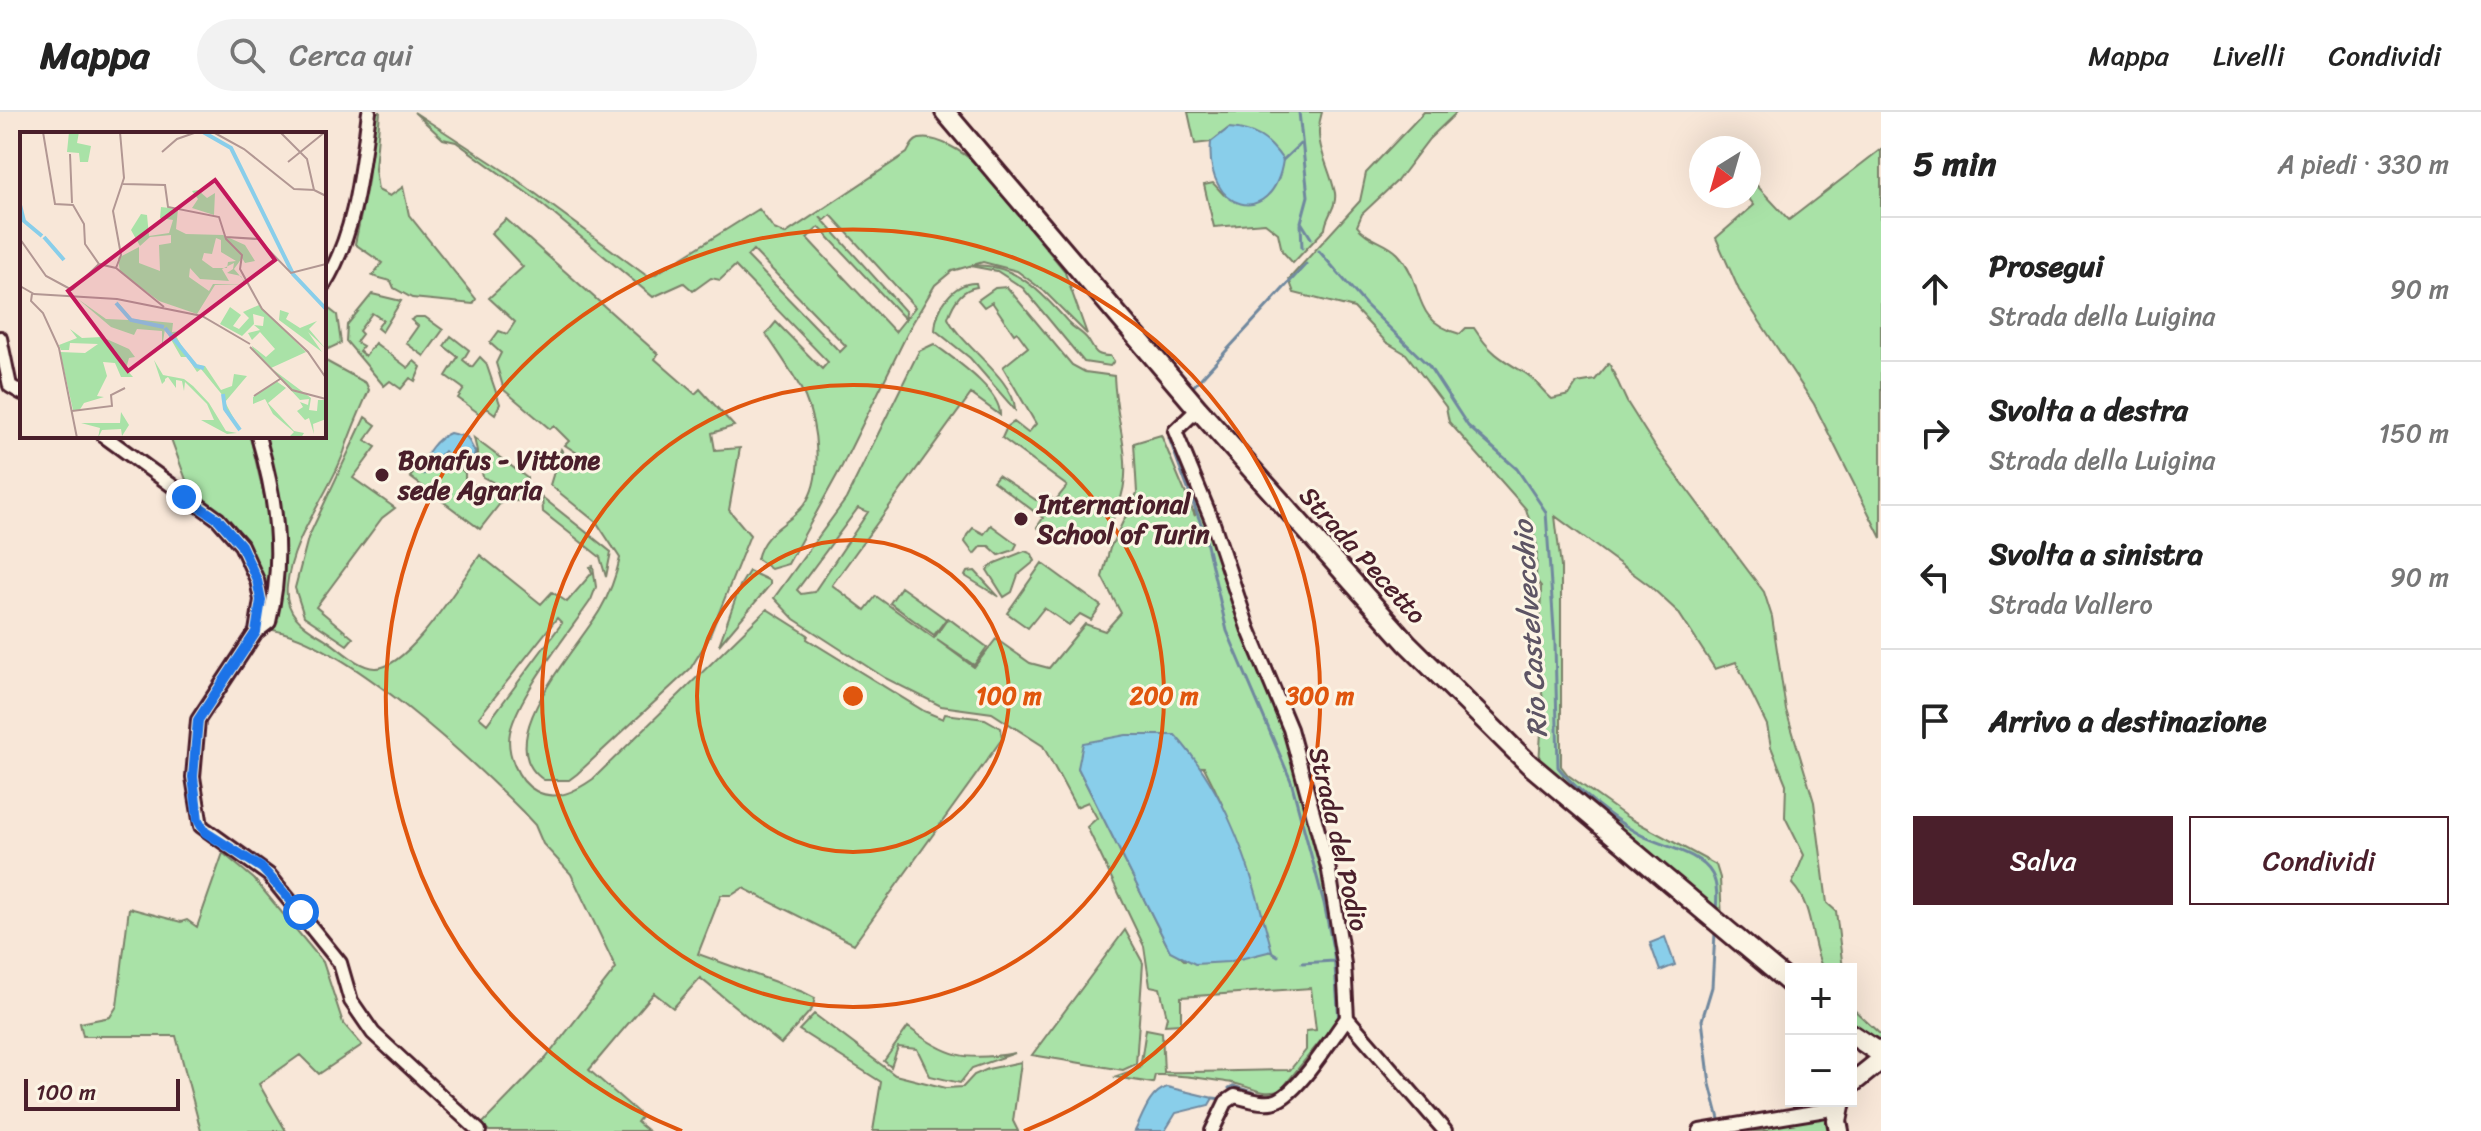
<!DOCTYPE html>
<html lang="it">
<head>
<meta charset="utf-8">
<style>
  :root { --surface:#fff; --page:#f2f2f2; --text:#222; --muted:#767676; --line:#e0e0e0; --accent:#4a1f2b }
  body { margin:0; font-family:Sriracha,sans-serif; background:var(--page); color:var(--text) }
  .controls { position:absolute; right:24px; bottom:24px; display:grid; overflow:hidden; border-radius:0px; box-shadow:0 8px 32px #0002 }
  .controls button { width:72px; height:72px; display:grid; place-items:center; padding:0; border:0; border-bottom:2px solid var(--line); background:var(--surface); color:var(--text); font:40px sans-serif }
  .compass { position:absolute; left:1689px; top:24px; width:72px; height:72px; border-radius:50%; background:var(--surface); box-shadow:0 8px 32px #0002; rotate:217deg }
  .scale { position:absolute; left:24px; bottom:20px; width:156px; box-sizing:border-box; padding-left:8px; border:4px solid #4a1f2b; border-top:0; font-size:22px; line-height:28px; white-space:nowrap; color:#4a1f2b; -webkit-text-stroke:6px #fcf5e5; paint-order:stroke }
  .stop { position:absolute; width:24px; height:24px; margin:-18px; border:6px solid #1a73e8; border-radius:50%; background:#fff }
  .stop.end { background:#1a73e8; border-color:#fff; box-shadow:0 2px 8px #0008 }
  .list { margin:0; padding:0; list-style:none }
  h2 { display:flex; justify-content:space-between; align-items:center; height:104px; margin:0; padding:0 32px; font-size:34px }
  h2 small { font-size:26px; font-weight:400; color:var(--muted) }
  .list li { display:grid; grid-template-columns:52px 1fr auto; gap:24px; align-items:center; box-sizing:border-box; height:144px; padding:0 32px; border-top:2px solid var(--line) }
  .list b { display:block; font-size:30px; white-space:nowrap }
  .list p { margin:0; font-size:26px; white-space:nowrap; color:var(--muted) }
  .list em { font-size:26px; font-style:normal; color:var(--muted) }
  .actions { display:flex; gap:16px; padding:24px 32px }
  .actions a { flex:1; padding:18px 0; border:2px solid var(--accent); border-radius:0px; text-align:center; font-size:28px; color:var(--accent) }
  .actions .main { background:var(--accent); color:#fff }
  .icon { flex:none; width:44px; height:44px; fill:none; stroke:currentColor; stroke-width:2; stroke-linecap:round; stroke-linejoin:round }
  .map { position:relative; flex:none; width:1881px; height:1019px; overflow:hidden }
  header { display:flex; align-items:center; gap:48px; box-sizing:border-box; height:112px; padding:0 40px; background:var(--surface); border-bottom:2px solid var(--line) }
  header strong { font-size:38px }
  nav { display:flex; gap:44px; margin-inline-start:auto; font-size:28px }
  .search { width:560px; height:72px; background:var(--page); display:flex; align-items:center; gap:20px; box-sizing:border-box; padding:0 28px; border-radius:44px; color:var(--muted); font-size:30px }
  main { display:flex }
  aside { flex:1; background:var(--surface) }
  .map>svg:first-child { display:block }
  .green { fill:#a9e2a7; stroke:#7a8069; stroke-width:2; fill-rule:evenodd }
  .water { fill:#89ceea; stroke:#70889e; stroke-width:2 }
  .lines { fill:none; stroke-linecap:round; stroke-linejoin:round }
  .stream { stroke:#70889e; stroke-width:3 }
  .street-casing { stroke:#4a1f2b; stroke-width:18 }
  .secondary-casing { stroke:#4a1f2b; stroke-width:24 }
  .street { stroke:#fcf5e5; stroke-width:12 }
  .secondary { stroke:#fcf5e5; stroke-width:18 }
  .route { stroke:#1a73e8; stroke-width:10 }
  .ring { fill:none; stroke:#e0560e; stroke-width:4 }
  .poi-dot { fill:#4a1f2b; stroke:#fcf5e5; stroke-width:3 }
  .labels { text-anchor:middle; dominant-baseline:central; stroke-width:6; stroke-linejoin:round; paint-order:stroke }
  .poi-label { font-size:26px; font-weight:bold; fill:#4a1f2b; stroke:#fcf5e5; text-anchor:start }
  .street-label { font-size:26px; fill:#4a1f2b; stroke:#fcf5e5 }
  .water-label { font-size:28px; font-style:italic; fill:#5d5464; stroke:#fcf5e5 }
  .inset-river { fill:none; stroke:#89ceea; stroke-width:4 }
  .inset-road { fill:none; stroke:#b29793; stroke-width:2 }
  .view { fill:#c2185b; fill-opacity:0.15; stroke:#c2185b; stroke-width:4 }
  .inset-edge { fill:none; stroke:#4a1f2b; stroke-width:4 }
  .centre { fill:#e0560e; stroke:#fcf5e5; stroke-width:4 }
  .ring-label { font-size:24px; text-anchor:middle; font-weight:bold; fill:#e0560e; stroke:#fcf5e5; stroke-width:6; stroke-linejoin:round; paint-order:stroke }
</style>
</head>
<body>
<header>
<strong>Mappa</strong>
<div class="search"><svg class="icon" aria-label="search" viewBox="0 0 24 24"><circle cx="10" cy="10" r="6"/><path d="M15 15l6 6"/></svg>Cerca qui</div>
<nav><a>Mappa</a><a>Livelli</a><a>Condividi</a></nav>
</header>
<main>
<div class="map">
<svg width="1881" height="1019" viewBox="0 0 1881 1019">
  <rect width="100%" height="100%" fill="#f8e7d8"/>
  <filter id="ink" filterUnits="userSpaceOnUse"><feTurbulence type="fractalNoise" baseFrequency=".0125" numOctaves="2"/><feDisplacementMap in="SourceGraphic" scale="16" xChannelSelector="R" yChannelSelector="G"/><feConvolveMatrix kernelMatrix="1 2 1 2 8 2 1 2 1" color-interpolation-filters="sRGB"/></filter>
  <g filter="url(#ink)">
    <path class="green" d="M374,0H380L375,57L378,78L390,84L403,75L409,103L476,187L473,192L412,186L394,176L391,169L372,164L382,151L355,132L368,69Z
      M414,0L509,62L647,164L654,163L759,97L774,117L785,122L907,41C910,36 912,29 919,27C937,23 965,41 977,53L1064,158L1087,222L1044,179L1017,159L983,150L952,159L935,173L912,212L842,354L788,452L771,457L757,447C764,418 787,414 804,393C824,367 817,313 805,285C795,263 779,242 766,222L776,210L822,257L828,250L735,154L720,168L711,166L693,179L684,171L653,185L538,89L456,30L443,27ZM831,103L915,195L895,220L807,126L819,115L905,207L906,200L820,105L824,109ZM753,138L846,234L840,240L747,144Z
      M1188,0H1322C1312,31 1329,52 1335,81C1337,95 1326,104 1325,117L1293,151L1282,139L1278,121L1265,111L1214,115L1204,73L1213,71L1223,82L1229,16L1211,30L1195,32Z
      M1424,0H1457L1429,27L1397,69L1362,102L1357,114C1367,128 1387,130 1398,142C1427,173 1408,208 1460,222L1466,216H1474C1490,241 1501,247 1525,261C1535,267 1543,280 1552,287L1569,283L1577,271L1595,268L1609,251L1627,290L1656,336L1764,480L1772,505L1786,598L1814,690L1827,791L1836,799L1843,857H1823C1809,828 1815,796 1792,772L1804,743L1785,705L1786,672L1771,635L1767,613L1736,550L1715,557L1678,500L1650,474L1555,404L1561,455V654L1568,663L1627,705L1716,753L1720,766L1722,809L1539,652L1543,588L1535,532L1540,522L1541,474L1536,468L1537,434L1526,397L1449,310L1446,295L1406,242L1386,230L1354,196L1294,181L1289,167L1360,89L1366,61Z
      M1881,37V426L1814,292L1739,178L1716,126L1754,93L1747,84L1749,65L1789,108Z
      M506,107L658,242L655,247L695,282L700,277L734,314L712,321L715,338L740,336L729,398L750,423L708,528L690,557L577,662L569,668H544C487,631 578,536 600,498C610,481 616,464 620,446L597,411L550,373L561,337L568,348L576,349L577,341L565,333L569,329L554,314L550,317L504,278L496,251L501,241L490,231L499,219L507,222L515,210L489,186L523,155L491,121Z
      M970,154C1014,149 1042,181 1069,211C1074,217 1084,221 1088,228C1095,238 1094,244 1110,244L1114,249L1110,254L1084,250L1023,176L997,159Z
      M976,171L977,175C961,177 953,191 948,206C959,231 1016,269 1015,298L970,246L935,218C936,196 953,170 976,171Z
      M1007,175L1072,253L1085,260L1114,264C1117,331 1143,360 1104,423L1088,419L1063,423L1058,430L1037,415L1043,406L993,369L998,363L1036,388L1047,383L1055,389L1067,374L1002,326L1007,315L1014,310L1028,321L1036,312L1003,255L1028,235L1017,220L1014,222L992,190L984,195L978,188L995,176Z
      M372,182L401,189L382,220L377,216L383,208L372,201L359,219L362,222L356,230L363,234L359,239L365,244L375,231L408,256L414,249L421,255L415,269L410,266L401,277L390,269L384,274L346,229L347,213Z
      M328,196L337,203L341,231L324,239V198Z
      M416,205H425L443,218L424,244L406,231L418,214L411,208Z
      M451,224L469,238L463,248L472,255L480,245L486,251L500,292L495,302L487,296L481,303L458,286L464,277L446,264L458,245L444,234Z
      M934,232C952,246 1001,278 1000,303L971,282L832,473L865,498L876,484L934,526L948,506L987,535L974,553L937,528L974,555L996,527L1030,551L1049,556L1085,512L1105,519L1121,501L1102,465L1110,436L1137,381L1134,331L1161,323L1195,404L1194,378C1255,547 1338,719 1343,901L1281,978C1262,985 1251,974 1232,971C1206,967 1181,962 1155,963L1153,971L1114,965L1140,956L1146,917L1162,920L1164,960C1207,961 1248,958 1290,958L1306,938V919L1316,918L1311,876L1181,885V912L1165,913L1167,905L1160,876L1150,874L1144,834L1087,715L1097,706L1088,690L1076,695L1043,634L992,601L941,594L885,566L794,507L774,486L846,387L919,239ZM858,396L868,400L814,480L801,482L797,478ZM1081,650L1204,655C1235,714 1255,774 1271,839L1184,848L1167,833L1078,656Z
      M324,248L366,271L369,278C360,299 351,318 344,340C328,385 292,423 287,474C284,500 302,514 322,525C338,534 356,555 375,556C408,558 461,469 480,443L541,492L552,480L567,490L592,461L590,455L593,454L596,475L591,488C568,522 519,582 510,620C506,640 517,669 536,679C556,690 576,679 593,667L767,497L808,523L807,527L924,599L943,607L945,602L985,607L1001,616L1002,627L854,832L743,776L732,783H721L698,842L803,880L815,886L812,897L781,932L700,866L673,896L654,881L589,958L642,1004L637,1010L648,1019H489L482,1012L546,946L616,856L571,762L543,732L535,713L522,699C468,645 347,532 273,518C292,451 276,390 261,324H324ZM557,506L562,511L487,612L479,605Z
      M365,305L376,313L365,328L376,335L353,366L395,396L382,406L316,495L353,526L347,533L304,504L295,476L308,426Z
      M170,324H250L271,414V481L262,484L245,433L189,376Z
      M474,326L527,366V377L534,382L529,389H505L498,373L483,365Z
      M473,337C479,343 477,350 471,355L460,356L465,361V372L495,375L502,389L480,417L410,365L419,354L424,361L444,339L458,350L475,340Z
      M542,385L611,440L606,465L600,445L543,400Z
      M991,413L1017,432L1014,438L999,443L989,434H981L974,442L965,430L967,423L973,416L984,422Z
      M1025,439L1032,442L1035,449L1018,463L1012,480L1004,485L987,458L995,451Z
      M1042,451L1101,494L1091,508L1080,502L1069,513L1044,496L1028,516L1007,501Z
      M749,459L770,469V473L719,533L740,474Z
      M975,459L999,485L965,464L967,460Z
      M901,475L946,507L934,523L890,491Z
      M223,741L254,767L323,850L343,911L362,933L319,962L300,943L259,972L286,1019H201L176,924H83L80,911L110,905L117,894L129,796L181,810L187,808L197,815Z
      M1125,818L1143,851L1136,952L1123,958L1032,943Z
      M1851,895L1881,923V930L1851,911Z
      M814,902L895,963L946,976L963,975L974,963L988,957L1021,950L1013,1009L1018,1019H873L881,970L799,918Z
      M908,915C947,945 966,950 1015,941L972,956L960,971L930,964L917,937L898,935L891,955L884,949Z
      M1834,1001L1835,1019H1727Z"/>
    <path class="water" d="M1229,16C1255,18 1268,26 1283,48C1273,118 1204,100 1211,30Z
      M450,321L467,325L475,340L473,349L458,350L444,339L424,362L420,355C427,341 435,327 450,321Z
      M1126,623H1175C1231,685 1251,759 1272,839L1228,850L1195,852L1170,839L1078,656L1083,631Z
      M1665,825L1675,853L1660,859L1650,831Z
      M1167,975L1213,986L1209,993L1176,1001L1165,1019H1135C1143,1003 1149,981 1167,975Z"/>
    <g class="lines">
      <path class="stream" d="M1299,0L1308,84L1301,110L1311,126
        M1283,48L1300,32
        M1301,112L1302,136
        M1319,139L1365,192L1429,254L1468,314L1517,357L1546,400L1555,532L1558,655C1575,677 1616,710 1641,723C1661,734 1700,740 1712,762C1718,773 1717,787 1716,799
        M1192,276L1306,152
        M1169,326L1204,420L1227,519L1291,669L1324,791L1334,842L1339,909
        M1715,821L1712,875L1702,908L1710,972L1720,1011
        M1270,839L1278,844
        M1302,851L1334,849
        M1229,976L1233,974L1267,985
        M1213,986L1222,987"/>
      <g class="street-casing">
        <path id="street" d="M324,172C356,121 361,59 369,0
          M0,226L10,274L22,281
          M1198,297L1175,319L1213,411L1248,516L1290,617L1329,759L1344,852L1347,906L1445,1019
          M104,324L218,407L241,433L257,468L261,488L256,520
          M258,324C276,386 285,445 269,510L256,520L198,608L193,665L201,714L269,763L340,851L351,889L373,921L479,1019
          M1212,1019L1226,990L1235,984C1247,987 1266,994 1278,988C1301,977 1331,927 1347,906
          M1700,1019L1838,996"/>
      </g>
      <g class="secondary-casing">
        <path id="secondary" d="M945,0L1198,297L1407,531L1529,652L1791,872
          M1851,922L1881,942
          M1851,972L1881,948
          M1839,1019L1837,1009L1841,989"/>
      </g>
      <use href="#street" class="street"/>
      <use href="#secondary" class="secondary"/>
    </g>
  </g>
  <g class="lines" filter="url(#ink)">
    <path class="route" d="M184,385L218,407L241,433L257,468L261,488L256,520L198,608L193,665L198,708L205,720L262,756L301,800"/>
  </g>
  <g class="ring">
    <circle cx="853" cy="584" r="156"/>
    <circle cx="853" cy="584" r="311"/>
    <path d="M682 1019A467 467 0 1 1 1024 1019"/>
  </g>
  <g class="poi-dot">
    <circle cx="382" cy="363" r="8"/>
    <circle cx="1021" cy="407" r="8"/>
  </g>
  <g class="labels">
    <g class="poi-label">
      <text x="398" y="348">Bonafus - Vittone<tspan x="398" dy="30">sede Agraria</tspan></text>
      <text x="1037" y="392">International<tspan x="1037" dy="30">School of Turin</tspan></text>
    </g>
    <g class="street-label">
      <text transform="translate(1363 443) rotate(48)">Strada Pecetto</text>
      <text transform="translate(1339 727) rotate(77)">Strada del Podio</text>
    </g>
    <g class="water-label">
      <text transform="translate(1530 517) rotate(-94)">Rio Castelvecchio</text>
    </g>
  </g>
  <g transform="translate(20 20)">
    <rect width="306" height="306" fill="#f8e7d8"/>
    <path d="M49,0H59L57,11L71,14L68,30H60L59,21L47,20ZM178,58L187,66L195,61L194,83L172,76L178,67L172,59ZM141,75L158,77L156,97L166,102L203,103L225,113L235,129L225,131L222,126L214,137L227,152L195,153L177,182L139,169L100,140L98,126L119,115V131L140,139L139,113L151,111V103L130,105L120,114L111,98L121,82L127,83L129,104L149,101L153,88L140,86ZM196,106L201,108V120L216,129L208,130L207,136H193L182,128L184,121L192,122ZM214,131L213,137L207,141L221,144L225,152H193L189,159L169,145L170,136L180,147L209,149L202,137ZM58,167L86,187L109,188L96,168L112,187L153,191L152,200L163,199L156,204L163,216L177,233L185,234L201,258L212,254L214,242L227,244L205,270L220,298L205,280L204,265L181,237L177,240L167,225H161L145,197L142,216V199L117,197L114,203L91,195ZM239,173L286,220L251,236L291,266L289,278L297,279L298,268H306V287L293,292L294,302L289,286L285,288L277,279L283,275L280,270L288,273L289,267L280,268L233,218L232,214L246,225L255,217L240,200L232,208L228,201L240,198L234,193L243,194L244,185L233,182L234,192L222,204L200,192L210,175L221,183L213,194L219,197L229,186L223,180ZM260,178L269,181L266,187L280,196L297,189L289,197L305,216L288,200L302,220L259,188ZM50,197L62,206L82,205L109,217L115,225L109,226L106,237L113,245H101L95,231L83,230L87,244L77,264L84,265L64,271L59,279L53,278L40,220L65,221L78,212L50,211L49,218H41L39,213L57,206ZM134,228L143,243L164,247L173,254L189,271L206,299L217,301L207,302L181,288H194L187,272L165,250L164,259L162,249L156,248V256L148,245L145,247V249L142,252ZM256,249L266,256L248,271L274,299L284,301L281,306H268L274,300L253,282L245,267L233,272V265ZM101,280L109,293L102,304L101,297L82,298L78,306L80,296L61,291H100Z" fill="#a9e2a7" fill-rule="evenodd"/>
    <path class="inset-river" d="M183,0L211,16L273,142L306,177M0,73L4,89L22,104M24,105L44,128M96,171L111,188L144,195M145,196L176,234L184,236M203,262L205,277L220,298"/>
    <path class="inset-road" d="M23,0L35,72L53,73L64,92L65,112L79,132L96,136L144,175M193,0L224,17L274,57L295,58M260,0L287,27L294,58L306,64M142,20L157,7L177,0M50,22L52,71M268,30L305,0M103,52L145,53L148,75L199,85L206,107L222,123L220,137L242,177L288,220L306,246M206,105L238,107L271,141L306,132M0,107L26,144L52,158M96,136L101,123L93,79L104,46L100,0M0,154L14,162L97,167L182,184L230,212M52,158L79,132M12,162L11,169L23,181L39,216L57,306M230,215L272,258L306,267M234,264L260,247M52,279L92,274L91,263L105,256"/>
    <path class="view" d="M195,48L255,128L108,239L48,159Z"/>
    <rect width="306" height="306" class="inset-edge"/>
  </g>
  <circle cx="853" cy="584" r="12" class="centre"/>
  <g class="ring-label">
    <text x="1009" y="592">100 m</text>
    <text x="1164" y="592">200 m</text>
    <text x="1320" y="592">300 m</text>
  </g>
</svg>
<div class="controls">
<button>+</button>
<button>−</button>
</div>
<svg class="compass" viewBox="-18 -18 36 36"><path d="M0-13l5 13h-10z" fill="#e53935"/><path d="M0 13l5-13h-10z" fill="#767676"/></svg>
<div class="scale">100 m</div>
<div class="stop" style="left:301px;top:800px"></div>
<div class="stop end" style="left:184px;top:385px"></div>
</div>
<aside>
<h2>5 min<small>A piedi · 330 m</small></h2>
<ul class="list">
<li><svg class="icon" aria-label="ahead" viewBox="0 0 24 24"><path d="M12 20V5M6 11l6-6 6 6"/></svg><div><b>Prosegui</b><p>Strada della Luigina</p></div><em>90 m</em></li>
<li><svg class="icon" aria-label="right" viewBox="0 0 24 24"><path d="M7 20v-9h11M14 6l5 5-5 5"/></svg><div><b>Svolta a destra</b><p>Strada della Luigina</p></div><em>150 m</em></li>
<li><svg class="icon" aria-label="left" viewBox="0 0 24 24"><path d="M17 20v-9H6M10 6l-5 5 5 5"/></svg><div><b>Svolta a sinistra</b><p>Strada Vallero</p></div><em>90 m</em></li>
<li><svg class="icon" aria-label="arrive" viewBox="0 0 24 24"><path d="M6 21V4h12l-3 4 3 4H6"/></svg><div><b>Arrivo a destinazione</b></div></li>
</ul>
<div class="actions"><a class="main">Salva</a><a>Condividi</a></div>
</aside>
</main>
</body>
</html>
